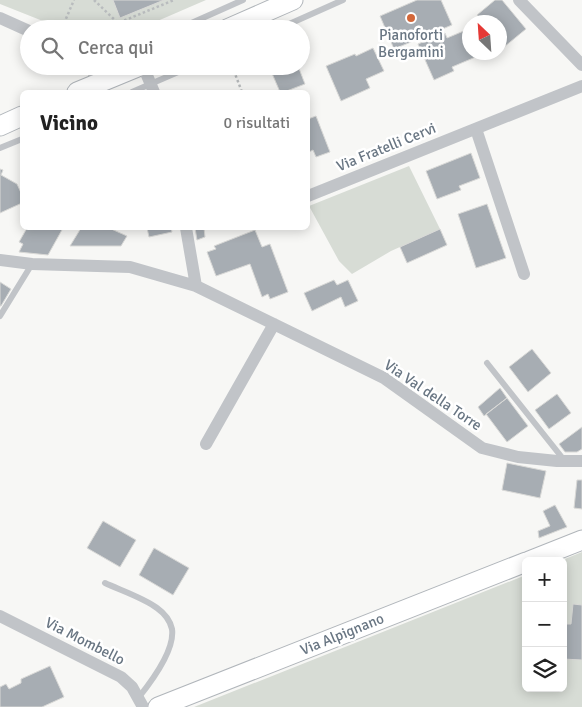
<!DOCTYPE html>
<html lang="it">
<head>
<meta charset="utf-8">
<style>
  :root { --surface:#fff; --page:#f2f2f2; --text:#222; --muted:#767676; --line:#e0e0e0 }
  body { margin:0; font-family:Signika,sans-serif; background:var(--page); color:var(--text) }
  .controls { position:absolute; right:15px; bottom:15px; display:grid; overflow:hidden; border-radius:8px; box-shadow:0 2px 12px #0003 }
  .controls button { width:45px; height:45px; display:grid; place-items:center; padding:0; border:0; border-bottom:1px solid var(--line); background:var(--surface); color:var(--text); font:25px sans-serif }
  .compass { position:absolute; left:462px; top:15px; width:45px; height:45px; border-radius:50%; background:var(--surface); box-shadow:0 2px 12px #0003; rotate:335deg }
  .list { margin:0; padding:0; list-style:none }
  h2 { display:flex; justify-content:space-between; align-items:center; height:65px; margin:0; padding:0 20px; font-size:21px }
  h2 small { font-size:16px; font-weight:400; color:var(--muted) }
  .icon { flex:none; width:28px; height:28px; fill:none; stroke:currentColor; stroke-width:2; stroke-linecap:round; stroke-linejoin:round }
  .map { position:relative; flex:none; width:582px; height:707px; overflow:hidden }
  .search { position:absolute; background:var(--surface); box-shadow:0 2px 12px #0003; left:20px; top:20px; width:290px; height:55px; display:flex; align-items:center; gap:12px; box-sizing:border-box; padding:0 18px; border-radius:28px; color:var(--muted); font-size:19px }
  .panel { position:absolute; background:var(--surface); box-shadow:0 2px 12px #0003; left:20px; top:90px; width:290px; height:140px; border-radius:8px }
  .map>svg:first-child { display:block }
  .green { fill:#d7dcd5 }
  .building { fill:#a7adb3; stroke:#d9d9d7 }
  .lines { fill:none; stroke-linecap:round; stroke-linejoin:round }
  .secondary-casing { stroke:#b1b6bb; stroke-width:21 }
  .path { stroke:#b9bcbe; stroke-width:2.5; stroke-dasharray:2.5 2.5; stroke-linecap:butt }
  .lane { stroke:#c1c4c8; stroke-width:6 }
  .street { stroke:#c1c4c8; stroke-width:12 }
  .secondary { stroke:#fff; stroke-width:19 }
  .poi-dot { fill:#d3683a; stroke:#fff; stroke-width:2 }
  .labels { text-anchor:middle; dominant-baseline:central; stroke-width:5; stroke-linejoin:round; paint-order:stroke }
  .poi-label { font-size:15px; fill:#697683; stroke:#fff }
  .street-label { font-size:15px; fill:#697683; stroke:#fff }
</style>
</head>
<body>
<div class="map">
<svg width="582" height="707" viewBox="0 0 582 707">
  <rect width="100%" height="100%" fill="#f7f7f5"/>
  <path class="green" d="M0,0H206L139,29H63L0,4Z
    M409,166L440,229L391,251L352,274L339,261L309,206Z
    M582,552V707H194L526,575V688H563V561H560Z"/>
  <path class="building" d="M113,0H164L120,18Z
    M417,0H441L452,25L394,49L380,16Z
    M495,0H502L526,29L504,47L500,42V22H483L477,15Z
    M466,30L470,37V52H476L478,56L452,67L454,71L434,80L418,44L445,33L447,38Z
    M373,48L384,71L366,79L370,88L341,101L326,66L355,54L356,56Z
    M276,66H298L305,84L284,92H280L271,71L277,69Z
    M316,116L330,152L316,157L313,150L309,152L308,148V119Z
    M471,153L480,178L459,186L461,190L437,199L426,171Z
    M0,169L3,170L1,175L17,184L22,195V203L0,213Z
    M487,204L506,258L476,268L458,214Z
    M27,228H63L48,255L19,252L23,244L19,242Z
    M81,228H109L127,236L121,246H70Z
    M147,228H171L172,232L149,237Z
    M195,228H204L205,237L197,240Z
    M440,229L447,245L407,263L400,247Z
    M255,230L262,247L270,244L288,292L270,299L268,294L262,297L250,264L216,276L207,252L216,249L214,246Z
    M334,280L337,285L348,280L358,301L345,307L341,297L312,311L304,293Z
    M0,282L11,289L1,306H0Z
    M532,349L551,373L528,392L509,367Z
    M500,388L507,398L484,416L478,407Z
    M557,394L571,413L549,429L535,410Z
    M507,398L528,426L507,442L486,414Z
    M582,427V449L577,452H565L559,444Z
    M507,463L546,471L540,498L502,490Z
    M577,480H582V509L574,508Z
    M555,505L567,527L539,538L538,531L550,526L543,511Z
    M103,521L136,540L120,567L87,548Z
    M154,548L189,568L173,595L139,575Z
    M573,604L582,605V660L563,659V624H571Z
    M50,666L64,697L42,707H0V687L6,684L9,689L21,683V679Z"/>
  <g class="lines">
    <g class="secondary-casing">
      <path id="secondary" d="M227,29L293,0
        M77,92L140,66
        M0,126L22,116
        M529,561L582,540
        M158,707L526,562"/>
    </g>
    <path class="path" d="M94,0L118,23L174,0
      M62,28L74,0
      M232,66L242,92"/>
    <path class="lane" d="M178,29L243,0
      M278,29L343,0
      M132,92L192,66
      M0,148L22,139
      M0,316L32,264
      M487,363L564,460
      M105,583C120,590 144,598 157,608C164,613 170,620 172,629C175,650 151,682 139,697"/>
    <path class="street" d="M519,0L582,65
      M0,18L29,31
      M90,66L99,83
      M143,66L154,92
      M476,129L524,274
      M308,196L582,86
      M186,228L196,286
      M0,260L32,264L130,267L196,286L384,378L482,448L518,457L557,461H582
      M206,444L274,324
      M0,616L121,677L132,687L143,707"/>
    <use href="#secondary" class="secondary"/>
  </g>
  <circle class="poi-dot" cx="411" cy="18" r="5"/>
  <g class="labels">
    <g class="poi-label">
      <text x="411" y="35">Pianoforti<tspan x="411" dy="17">Bergamini</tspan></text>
    </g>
    <g class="street-label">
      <text transform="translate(386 147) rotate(-22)">Via Fratelli Cervi</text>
      <text transform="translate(433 395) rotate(34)">Via Val della Torre</text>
      <text transform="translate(342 634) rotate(-22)">Via Alpignano</text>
      <text transform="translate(85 641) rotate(27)">Via Mombello</text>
    </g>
  </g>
</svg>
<div class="controls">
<button>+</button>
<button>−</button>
<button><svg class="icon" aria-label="layers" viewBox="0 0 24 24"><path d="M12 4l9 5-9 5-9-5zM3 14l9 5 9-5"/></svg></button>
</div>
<svg class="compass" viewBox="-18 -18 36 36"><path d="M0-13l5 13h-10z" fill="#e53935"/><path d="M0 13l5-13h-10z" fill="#767676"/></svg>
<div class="search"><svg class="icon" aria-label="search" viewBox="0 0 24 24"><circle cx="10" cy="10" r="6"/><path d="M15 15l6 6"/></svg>Cerca qui</div>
<section class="panel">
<h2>Vicino<small>0 risultati</small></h2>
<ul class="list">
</ul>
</section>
</div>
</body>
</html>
